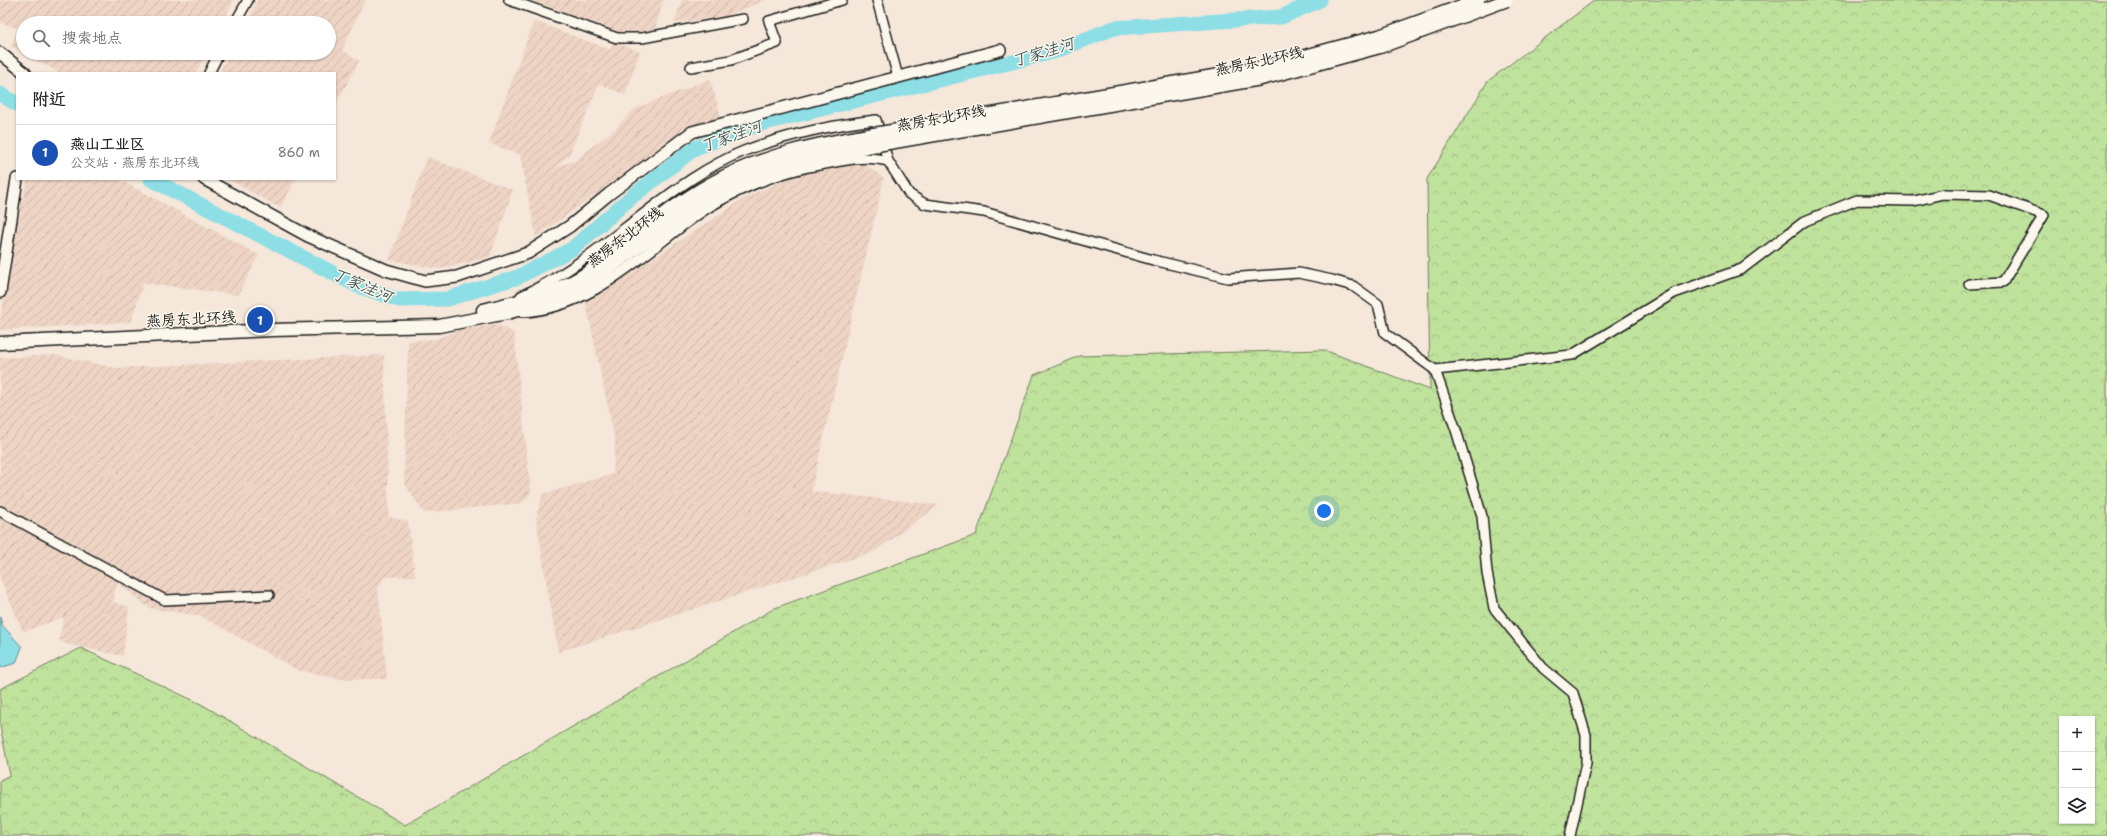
<!DOCTYPE html>
<html lang="zh">
<head>
<meta charset="utf-8">
<style>
  :root { --surface:#fff; --page:#f6f6f6; --text:#202124; --muted:#757577; --line:#e0e0e0; --accent:#0f766e }
  body { margin:0; font-family:"Shantell Sans","LXGW WenKai TC",sans-serif; background:var(--page); color:var(--text) }
  .controls { position:absolute; right:12px; bottom:12px; display:grid; overflow:hidden; border-radius:0px; box-shadow:0 1px 3px #0004 }
  .controls button { width:36px; height:36px; display:grid; place-items:center; padding:0; border:0; border-bottom:1px solid var(--line); background:var(--surface); color:var(--text); font:20px sans-serif }
  .you { position:absolute; left:1324px; top:511px; width:14px; height:14px; margin:-10px; border:3px solid #fff; border-radius:50%; background:#1a73e8; box-shadow:0 0 0 6px #1a73e833 }
  .badge { display:grid; place-items:center; width:26px; height:26px; border-radius:50%; background:var(--accent); color:#fff; font-size:13px; font-weight:700 }
  .pin { position:absolute; translate:-50% -50%; border:2px solid #fff; box-shadow:0 1px 4px #0006 }
  .list { margin:0; padding:0; list-style:none }
  h2 { display:flex; justify-content:space-between; align-items:center; height:52px; margin:0; padding:0 16px; font-size:17px }
  h2 small { font-size:13px; font-weight:400; color:var(--muted) }
  .list li { display:grid; grid-template-columns:26px 1fr auto; gap:12px; align-items:center; box-sizing:border-box; height:56px; padding:0 16px; border-top:1px solid var(--line) }
  .list b { display:block; font-size:15px; white-space:nowrap }
  .list p { margin:0; font-size:13px; white-space:nowrap; color:var(--muted) }
  .list em { font-size:13px; font-style:normal; color:var(--muted) }
  .icon { flex:none; width:22px; height:22px; fill:none; stroke:currentColor; stroke-width:2; stroke-linecap:round; stroke-linejoin:round }
  .map { position:relative; flex:none; width:2107px; height:836px; overflow:hidden }
  .search { position:absolute; background:var(--surface); box-shadow:0 1px 3px #0004; left:16px; top:16px; width:320px; height:44px; display:flex; align-items:center; gap:10px; box-sizing:border-box; padding:0 14px; border-radius:22px; color:var(--muted); font-size:15px }
  .panel { position:absolute; background:var(--surface); box-shadow:0 1px 3px #0004; left:16px; top:72px; width:320px; height:108px; border-radius:0px }
  .map>svg:first-child { display:block }
  .industrial { fill:url(#industrial-furrows) }
  .forest { fill:url(#forest-crowns); stroke:#6e7f5c; fill-rule:evenodd }
  .water { fill:#8ddee5; stroke:#609095 }
  .lines { fill:none; stroke-linecap:round; stroke-linejoin:round }
  .river { stroke:#8ddee5; stroke-width:15 }
  .minor-casing { stroke:#1c1c1c; stroke-width:12 }
  .tertiary-casing { stroke:#1c1c1c; stroke-width:14 }
  .secondary-casing { stroke:#1c1c1c; stroke-width:15 }
  .minor { stroke:#fbf7ec; stroke-width:9 }
  .tertiary { stroke:#fbf7ec; stroke-width:11 }
  .secondary { stroke:#fbf7ec; stroke-width:12 }
  .secondary-bridge-casing { stroke:#1c1c1c; stroke-width:15; stroke-linecap:butt }
  .secondary-bridge { stroke:#fbf7ec; stroke-width:12 }
  .labels { text-anchor:middle; dominant-baseline:central; stroke-width:3; stroke-linejoin:round; paint-order:stroke }
  .street-label { font-size:15px; fill:#1c1c1c; stroke:#fbf7ec }
  .water-label { font-size:16px; font-style:italic; fill:#3e5658; stroke:#fbf7ec }
</style>
</head>
<body>
<div class="map">
<svg width="2107" height="836" viewBox="0 0 2107 836">
  <defs>
    <pattern id="industrial-furrows" width="10" height="10" patternUnits="userSpaceOnUse"><rect width="10" height="10" fill="#eed4c4"/><path d="M-1 1l2-2M0 10L10 0M9 11l2-2" fill="none" stroke="#ccb5a8"/></pattern>
    <pattern id="forest-crowns" width="20" height="18" patternUnits="userSpaceOnUse"><rect width="20" height="18" fill="#bfe29c"/><path d="M2 6a3 3 0 1 1 6 0M12 15a3 3 0 1 1 6 0" fill="none" stroke="#a4c186"/></pattern>
  </defs>
  <rect width="100%" height="100%" fill="#f5e7da"/>
  <filter id="ink" filterUnits="userSpaceOnUse"><feTurbulence type="fractalNoise" baseFrequency=".025" numOctaves="2"/><feDisplacementMap in="SourceGraphic" scale="8" xChannelSelector="R" yChannelSelector="G"/><feConvolveMatrix kernelMatrix="1 2 1 2 8 2 1 2 1" color-interpolation-filters="sRGB"/></filter>
  <g filter="url(#ink)">
    <path class="industrial" d="M0,0H234L222,23H23V53L11,46L18,29L0,22Z
      M258,0H365L342,50L359,61L335,106V73H219L230,53H329V23H246Z
      M530,0H664L655,28L640,35L619,32Z
      M682,0H766L724,17L674,23Z
      M534,21L611,50L613,41L640,52L625,95L599,84L569,155L556,167L576,160L616,128L634,109L710,79L721,117L688,128L536,237L520,155L489,143Z
      M23,53H207L196,73H60Z
      M427,157L513,190L490,257L439,269L389,260Z
      M862,163L884,178L811,491L939,505L874,552L558,652L536,518L543,494L613,474L615,441L586,303L744,198L791,177Z
      M28,179H118L259,255L238,295L143,283L131,322L0,330V321L17,220Z
      M228,179H296L280,208Z
      M499,325L514,333L531,493L522,503L424,513L404,483L408,341L436,339L462,329Z
      M55,355L116,368L384,355L389,517L408,521L415,576L385,577L378,588L387,679H340L297,670L201,616L149,608L117,582L113,602L129,607L123,656L66,644L59,640L64,617L23,632L0,578V358Z"/>
    <path class="forest" d="M1595,0H2107V836H0V780L10,775L0,726V689L81,648L201,704L405,825L775,608L976,535L1034,375L1080,356L1324,350L1430,390L1427,179L1488,81ZM2062,719H2092V821H2062Z"/>
    <path class="water" d="M0,617L2,625L22,647L16,663L0,668Z"/>
    <g class="lines">
      <path class="river" d="M0,94L17,104
        M151,179L358,286L399,300L447,299L518,277L572,249L629,199L695,148L760,124L1053,52L1114,28L1281,17L1320,0"/>
      <g class="minor-casing">
        <path id="minor" d="M509,0L617,38H642L743,19
          M877,0L898,77
          M235,23L248,0
          M691,67L731,60L777,43L769,21L842,0
          M209,73L219,53
          M521,296C568,275 606,242 646,212C676,189 709,165 744,151C786,135 832,125 876,120L888,161L909,194L925,204L984,212L1153,260L1228,278L1299,273L1332,280L1353,286L1378,304L1385,333L1435,370L1572,355L1674,293L1742,269L1805,221L1857,200L1914,201L1943,194L1989,195L2044,215L2003,282L1969,284
          M522,312C597,309 650,245 709,207C744,186 785,170 825,164C846,160 867,155 888,161
          M1435,370L1456,430L1482,516L1487,573L1494,608L1543,668L1573,693L1586,735V763L1570,836
          M0,511L165,600L269,595"/>
      </g>
      <g class="tertiary-casing">
        <path id="tertiary" d="M0,53L25,73
          M204,179L308,236L386,270L425,281L457,277L528,253L570,226L609,194L692,132L1000,50
          M0,292L17,179"/>
      </g>
      <g class="secondary-casing">
        <path id="secondary" d="M483,310C511,303 543,296 569,283C588,274 605,260 621,247C650,225 678,202 710,184C761,155 817,144 874,134
          M0,343L272,330L439,326L507,313L548,301L594,280L680,216L712,195L744,179L786,164L808,158L877,145"/>
      </g>
      <use href="#minor" class="minor"/>
      <use href="#tertiary" class="tertiary"/>
      <use href="#secondary" class="secondary"/>
      <g class="secondary-bridge-casing">
        <path id="secondary-bridge" d="M874,134L1260,68L1379,36L1478,0
          M877,145L1261,79L1380,47L1507,0"/>
      </g>
      <use href="#secondary-bridge" class="secondary-bridge"/>
    </g>
  </g>
  <g class="labels">
    <g class="street-label">
      <text transform="translate(1259 61) rotate(-12)">燕房东北环线</text>
      <text transform="translate(941 118) rotate(-10)">燕房东北环线</text>
      <text transform="translate(625 237) rotate(-37)">燕房东北环线</text>
      <text transform="translate(191 319) rotate(-3)">燕房东北环线</text>
    </g>
    <g class="water-label">
      <text transform="translate(1043 52) rotate(-17)">丁家洼河</text>
      <text transform="translate(731 136) rotate(-20)">丁家洼河</text>
      <text transform="translate(362 285) rotate(23)">丁家洼河</text>
    </g>
  </g>
</svg>
<div class="controls">
<button>+</button>
<button>−</button>
<button><svg class="icon" aria-label="layers" viewBox="0 0 24 24"><path d="M12 4l9 5-9 5-9-5zM3 14l9 5 9-5"/></svg></button>
</div>
<div class="you"></div>
<div class="pin badge" style="left:260px;top:320px;background:#1a4fb4">1</div>
<div class="search"><svg class="icon" aria-label="search" viewBox="0 0 24 24"><circle cx="10" cy="10" r="6"/><path d="M15 15l6 6"/></svg>搜索地点</div>
<section class="panel">
<h2>附近<small></small></h2>
<ul class="list">
<li><span class="badge" style="background:#1a4fb4">1</span><div><b>燕山工业区</b><p>公交站 · 燕房东北环线</p></div><em>860 m</em></li>
</ul>
</section>
</div>
</body>
</html>
